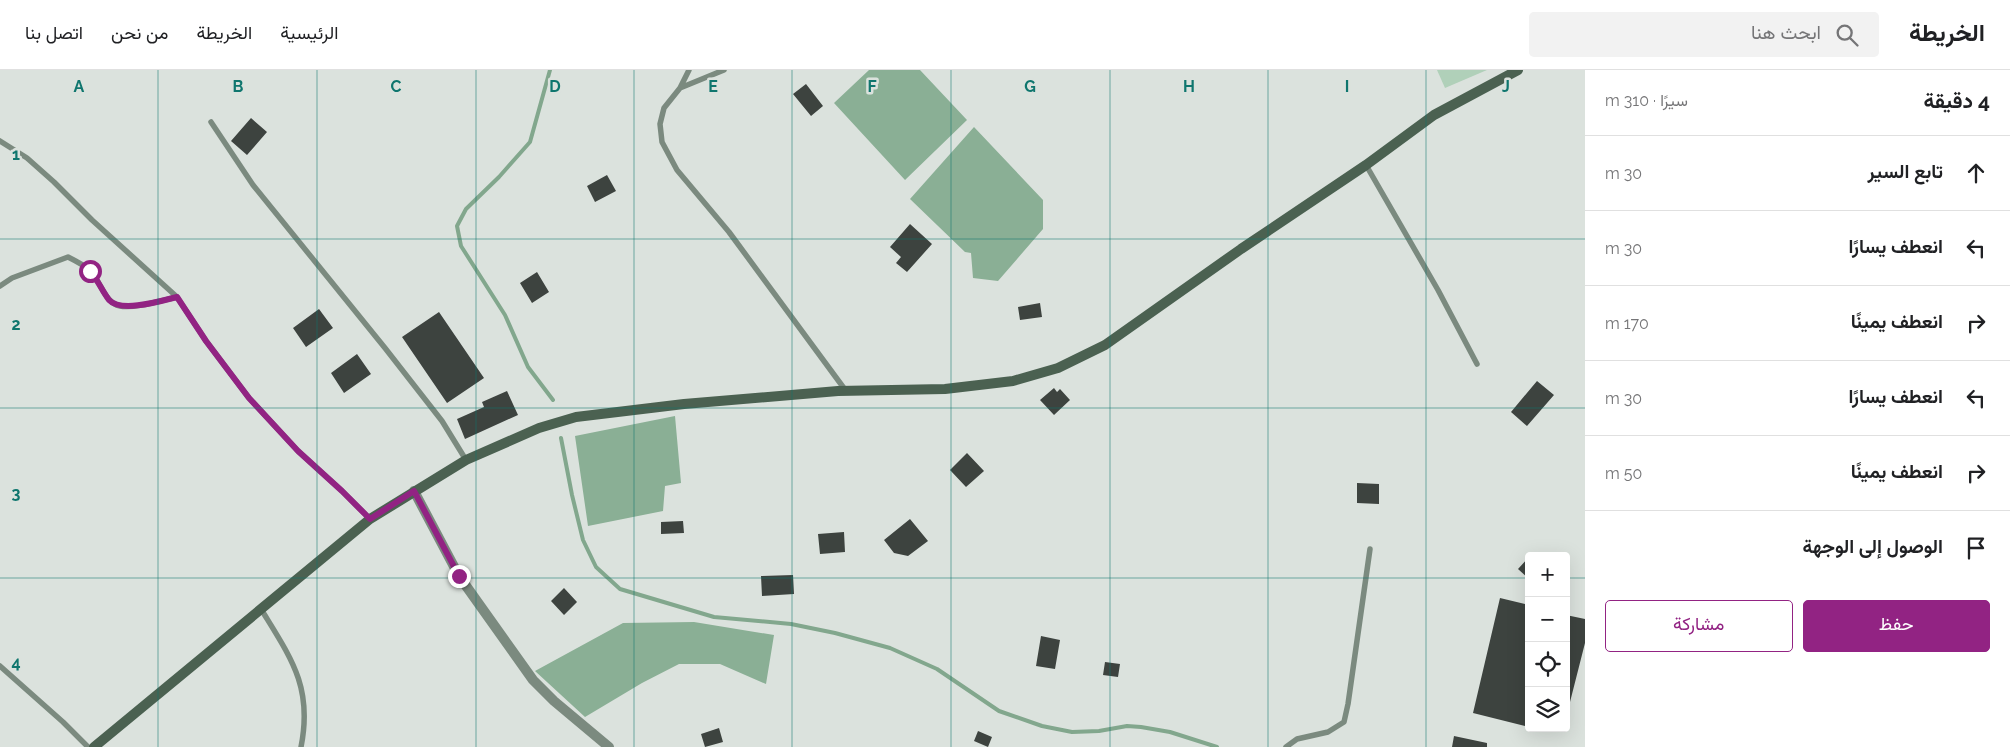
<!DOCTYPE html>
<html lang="ar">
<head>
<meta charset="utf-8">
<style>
  :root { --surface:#fff; --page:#f2f2f2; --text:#202124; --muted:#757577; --line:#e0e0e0; --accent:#922383 }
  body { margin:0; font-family:Raleway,Vazirmatn,sans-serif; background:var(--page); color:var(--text); direction:rtl }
  .controls { position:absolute; right:15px; bottom:15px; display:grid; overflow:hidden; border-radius:5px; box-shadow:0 5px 20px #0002 }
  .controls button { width:45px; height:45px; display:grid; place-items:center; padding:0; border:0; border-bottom:1px solid var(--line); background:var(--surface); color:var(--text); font:25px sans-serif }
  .stop { position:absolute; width:15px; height:15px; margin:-11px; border:4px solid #922383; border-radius:50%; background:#fff }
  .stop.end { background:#922383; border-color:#fff; box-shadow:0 1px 5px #0008 }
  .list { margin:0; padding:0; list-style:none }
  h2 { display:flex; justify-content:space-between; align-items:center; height:65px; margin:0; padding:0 20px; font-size:21px }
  h2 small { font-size:16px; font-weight:400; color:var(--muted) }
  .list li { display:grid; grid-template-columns:32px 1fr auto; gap:15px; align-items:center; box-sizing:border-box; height:75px; padding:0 20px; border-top:1px solid var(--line) }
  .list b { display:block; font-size:19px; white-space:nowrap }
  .list em { font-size:16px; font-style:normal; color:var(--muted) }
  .actions { display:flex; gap:10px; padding:15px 20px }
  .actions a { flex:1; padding:11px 0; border:1px solid var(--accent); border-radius:5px; text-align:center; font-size:18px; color:var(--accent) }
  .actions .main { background:var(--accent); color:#fff }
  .icon { flex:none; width:28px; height:28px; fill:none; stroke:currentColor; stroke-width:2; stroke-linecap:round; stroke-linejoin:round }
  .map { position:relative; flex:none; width:1585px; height:677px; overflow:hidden; direction:ltr }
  header { display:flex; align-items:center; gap:30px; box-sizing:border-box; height:70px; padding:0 25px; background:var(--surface); border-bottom:1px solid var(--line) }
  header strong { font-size:24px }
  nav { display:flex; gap:28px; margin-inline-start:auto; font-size:18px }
  .search { width:350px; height:45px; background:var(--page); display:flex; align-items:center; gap:12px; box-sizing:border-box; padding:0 18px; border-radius:5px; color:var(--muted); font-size:19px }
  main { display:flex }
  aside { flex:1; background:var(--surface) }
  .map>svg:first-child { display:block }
  .green { fill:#b0d0b9 }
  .forest { fill:#8aaf95 }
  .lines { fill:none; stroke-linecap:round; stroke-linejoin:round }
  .stream { stroke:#82a78d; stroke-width:4 }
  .building { fill:#3d433f }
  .lane { stroke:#7b8a7f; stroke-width:5.5 }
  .street { stroke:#7b8a7f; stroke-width:10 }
  .secondary { stroke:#4b6151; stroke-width:10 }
  .route { stroke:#922383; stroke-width:6 }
  .grid { fill:none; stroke:#0f766e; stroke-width:1; stroke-opacity:0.55 }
  .grid-label { font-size:16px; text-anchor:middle; font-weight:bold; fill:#0f766e; stroke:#dbe2dd; stroke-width:5; stroke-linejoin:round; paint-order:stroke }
</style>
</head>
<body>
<header>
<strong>الخريطة</strong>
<div class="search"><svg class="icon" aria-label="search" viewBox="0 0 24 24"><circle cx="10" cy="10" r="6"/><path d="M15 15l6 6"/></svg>ابحث هنا</div>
<nav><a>الرئيسية</a><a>الخريطة</a><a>من نحن</a><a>اتصل بنا</a></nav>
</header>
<main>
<aside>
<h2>4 دقيقة<small>سيرًا · 310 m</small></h2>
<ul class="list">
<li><svg class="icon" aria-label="ahead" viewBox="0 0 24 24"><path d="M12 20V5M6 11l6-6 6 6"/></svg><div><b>تابع السير</b></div><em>30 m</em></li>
<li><svg class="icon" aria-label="left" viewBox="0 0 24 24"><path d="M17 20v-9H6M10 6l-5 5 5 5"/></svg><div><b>انعطف يسارًا</b></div><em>30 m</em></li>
<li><svg class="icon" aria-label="right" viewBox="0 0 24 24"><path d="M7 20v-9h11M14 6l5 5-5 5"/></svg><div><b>انعطف يمينًا</b></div><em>170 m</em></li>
<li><svg class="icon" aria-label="left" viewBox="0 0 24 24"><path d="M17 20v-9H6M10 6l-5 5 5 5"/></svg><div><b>انعطف يسارًا</b></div><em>30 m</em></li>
<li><svg class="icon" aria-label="right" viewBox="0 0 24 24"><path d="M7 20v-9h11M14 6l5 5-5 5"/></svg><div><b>انعطف يمينًا</b></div><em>50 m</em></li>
<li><svg class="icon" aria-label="arrive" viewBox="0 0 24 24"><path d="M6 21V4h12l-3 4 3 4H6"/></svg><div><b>الوصول إلى الوجهة</b></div></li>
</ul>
<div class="actions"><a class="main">حفظ</a><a>مشاركة</a></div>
</aside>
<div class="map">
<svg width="1585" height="677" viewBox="0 0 1585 677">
  <rect width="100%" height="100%" fill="#dbe2dd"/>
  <path class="green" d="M1437,0H1487L1445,18Z"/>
  <path class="forest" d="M869,0H920L967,50L905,110L834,33Z
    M974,57L1043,130V159L998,211L973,208L971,183L965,182L910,129Z
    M675,346L681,413L665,416L663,441L588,456L575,366Z
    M694,552L774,565L766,614L720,594H679L642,613L585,647L535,601L623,553Z"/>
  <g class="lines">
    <path class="stream" d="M550,0L530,72L499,107L466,139L457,156L461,176L505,245L528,297L553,330
      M561,368L572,425L583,470L596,497L620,519L714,547L791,554L835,563L890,578L937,599L999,641L1042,656L1072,662L1099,661L1127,656L1141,657L1170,662L1217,677"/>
  </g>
  <path class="building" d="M806,14L823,36L811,46L793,24Z
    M251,48L267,62L247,85L231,71Z
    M607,105L616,121L595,132L587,116Z
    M910,154L932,174L907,202L896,193L901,187L890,177Z
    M537,202L549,222L532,233L520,213Z
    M1040,233L1042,247L1020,250L1018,237Z
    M319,239L333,258L306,277L293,258Z
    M439,242L484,308L447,333L402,267Z
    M357,284L371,304L344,323L331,303Z
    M1537,311L1554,325L1527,356L1511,342Z
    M1054,318L1057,322L1060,319L1070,330L1054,345L1040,330Z
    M507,321L518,345L465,369L457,349L484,337L482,332Z
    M967,383L984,401L966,417L950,400Z
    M1357,413L1379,414V434L1357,433Z
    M910,449L928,471L908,486L894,483L884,470Z
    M683,451L684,463L661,464V452Z
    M844,462L845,482L820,484L818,464Z
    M1529,487V509L1518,499Z
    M793,505L794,524L762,526L761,506Z
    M564,518L577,532L564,545L551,531Z
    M1500,528L1529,535V657L1473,643Z
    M1566,545L1585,549V573L1570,632H1566Z
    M1041,566L1060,570L1055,599L1036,596Z
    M1105,592L1120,594L1118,607L1103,605Z
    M719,658L723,672L705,677L701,664Z
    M978,661L992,667L988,677L974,671Z
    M1454,666L1487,673V677H1452Z"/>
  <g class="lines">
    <path class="lane" d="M689,0L680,18L664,38L660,54L662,72L677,100L729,162L846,321
      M680,18L724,0
      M211,52L253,115L385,278L442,351L466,390
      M0,71L27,88L54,112L92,150L177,227L206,271L249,328L298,381L342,421L370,449
      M1366,95L1438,220L1477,294
      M0,216L12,208L68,187C76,191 84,195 91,201C100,211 105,233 120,236C134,239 163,230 177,227
      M261,539C291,588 313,617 301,677
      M0,596L63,652L88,677
      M1286,677L1297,669L1328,662L1344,652L1348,634L1370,479"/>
    <path class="street" d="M414,421L459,506L533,610L554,631L609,677"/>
    <path class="secondary" d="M94,677L370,449L466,390L539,358L576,347L684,334L838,321L945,319L1013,311L1058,298L1105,275L1241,179L1366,95L1434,45L1518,0"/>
  </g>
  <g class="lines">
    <path class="route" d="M90,201C98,210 102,221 109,230C121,243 161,231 177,227L206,271L249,328L298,381L342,421L370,449L414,421L459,506"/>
  </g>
  <path class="grid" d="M158,0V677M317,0V677M476,0V677M634,0V677M792,0V677M951,0V677M1110,0V677M1268,0V677M1426,0V677M0,169H1585M0,338H1585M0,508H1529M1566,508H1585"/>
  <g class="grid-label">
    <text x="79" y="22">A</text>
    <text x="238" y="22">B</text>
    <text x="396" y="22">C</text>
    <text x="555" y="22">D</text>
    <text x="713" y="22">E</text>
    <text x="872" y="22">F</text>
    <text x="1030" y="22">G</text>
    <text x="1189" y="22">H</text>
    <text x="1347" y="22">I</text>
    <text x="1506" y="22">J</text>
    <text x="16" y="90">1</text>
    <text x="16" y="260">2</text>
    <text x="16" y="429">3</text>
    <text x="16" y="598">4</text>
  </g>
</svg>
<div class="controls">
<button>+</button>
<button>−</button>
<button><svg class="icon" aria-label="locate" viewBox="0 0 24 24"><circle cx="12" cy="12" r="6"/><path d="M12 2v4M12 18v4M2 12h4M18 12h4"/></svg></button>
<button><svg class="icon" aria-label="layers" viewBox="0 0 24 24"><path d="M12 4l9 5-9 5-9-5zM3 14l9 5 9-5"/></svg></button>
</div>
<div class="stop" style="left:90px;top:201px"></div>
<div class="stop end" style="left:459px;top:506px"></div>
</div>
</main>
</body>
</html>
